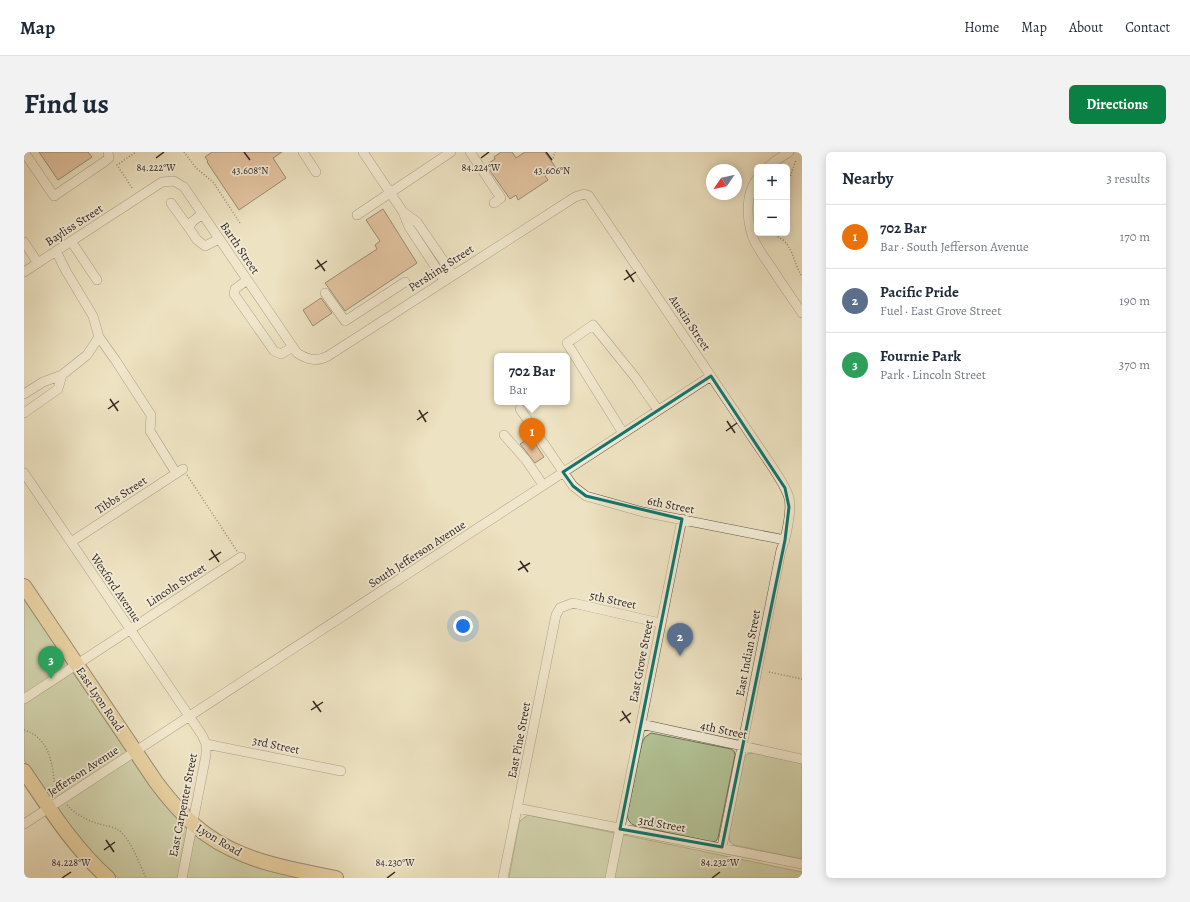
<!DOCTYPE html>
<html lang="en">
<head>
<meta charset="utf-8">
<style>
  :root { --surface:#fff; --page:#f2f2f3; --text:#1f2937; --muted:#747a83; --line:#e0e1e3; --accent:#0b8043 }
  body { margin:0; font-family:Alegreya,serif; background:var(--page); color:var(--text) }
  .controls { position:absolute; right:12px; top:12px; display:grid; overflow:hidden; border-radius:6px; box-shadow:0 2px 10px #0003 }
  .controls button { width:36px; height:36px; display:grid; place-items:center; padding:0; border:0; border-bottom:1px solid var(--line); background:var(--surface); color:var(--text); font:20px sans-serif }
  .compass { position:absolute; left:682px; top:12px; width:36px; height:36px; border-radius:50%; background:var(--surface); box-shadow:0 2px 10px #0003; rotate:236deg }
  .you { position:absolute; left:439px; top:474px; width:14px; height:14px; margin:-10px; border:3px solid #fff; border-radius:50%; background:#1a73e8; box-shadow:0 0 0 6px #1a73e833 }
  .badge { display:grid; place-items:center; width:26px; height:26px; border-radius:50%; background:var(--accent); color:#fff; font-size:13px; font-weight:700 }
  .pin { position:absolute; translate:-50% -33px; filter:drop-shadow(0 1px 2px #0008) }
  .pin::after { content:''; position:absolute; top:21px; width:14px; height:12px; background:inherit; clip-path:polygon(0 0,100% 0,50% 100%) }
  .popup { position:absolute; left:470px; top:201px; width:76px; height:52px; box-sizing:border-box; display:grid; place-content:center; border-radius:6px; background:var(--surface); filter:drop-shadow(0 1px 3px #0005); font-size:13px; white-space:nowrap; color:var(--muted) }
  .popup b { font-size:15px; color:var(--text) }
  .popup::after { content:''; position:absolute; left:50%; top:100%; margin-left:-8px; border:8px solid transparent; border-top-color:var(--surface) }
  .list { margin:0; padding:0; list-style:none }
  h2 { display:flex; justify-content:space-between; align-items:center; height:52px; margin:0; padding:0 16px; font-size:17px }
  h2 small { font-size:13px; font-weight:400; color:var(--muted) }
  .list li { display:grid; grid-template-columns:26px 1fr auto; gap:12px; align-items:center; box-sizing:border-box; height:64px; padding:0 16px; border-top:1px solid var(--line) }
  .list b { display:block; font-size:15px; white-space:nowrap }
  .list p { margin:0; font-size:13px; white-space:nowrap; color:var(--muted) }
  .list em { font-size:13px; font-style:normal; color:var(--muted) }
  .map { position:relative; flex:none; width:778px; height:726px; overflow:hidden; border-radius:6px }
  header { display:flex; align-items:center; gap:24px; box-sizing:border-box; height:56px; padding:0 20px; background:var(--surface); border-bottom:1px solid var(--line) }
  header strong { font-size:19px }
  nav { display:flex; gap:22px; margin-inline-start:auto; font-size:14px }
  .intro { display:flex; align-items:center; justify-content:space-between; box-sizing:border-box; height:96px; padding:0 24px }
  h1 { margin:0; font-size:28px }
  .button { padding:10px 18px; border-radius:6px; background:var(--accent); color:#fff; font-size:14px; font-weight:700 }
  main { display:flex; gap:24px; padding:0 24px }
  aside { flex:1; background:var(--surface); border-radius:6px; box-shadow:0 2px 10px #0003 }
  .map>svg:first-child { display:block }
  .green { fill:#b3c497; stroke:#72745c }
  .building { fill:#d49e79; stroke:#312520 }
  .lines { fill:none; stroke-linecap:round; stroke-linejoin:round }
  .minor-casing { stroke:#605448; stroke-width:10 }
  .highway-casing { stroke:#312520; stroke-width:16 }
  .path { stroke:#312520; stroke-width:1.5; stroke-dasharray:1 2; stroke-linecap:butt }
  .minor { stroke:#f3ecd7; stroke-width:9 }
  .highway { stroke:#e6c180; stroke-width:14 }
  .marked { fill:none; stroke:#0f766e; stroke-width:3; stroke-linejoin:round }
  .ticks { fill:none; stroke:#312520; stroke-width:1.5 }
  .labels { text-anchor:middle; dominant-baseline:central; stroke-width:3.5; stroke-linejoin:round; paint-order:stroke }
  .street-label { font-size:12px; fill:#312520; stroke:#f3ecd7 }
  .ticks-label { font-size:10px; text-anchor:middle; fill:#312520; stroke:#f3ecd7; stroke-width:3.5; stroke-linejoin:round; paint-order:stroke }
</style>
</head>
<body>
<header>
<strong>Map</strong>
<nav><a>Home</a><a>Map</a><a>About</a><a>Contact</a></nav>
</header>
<div class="intro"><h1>Find us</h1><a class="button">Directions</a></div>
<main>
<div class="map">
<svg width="778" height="726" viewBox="0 0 778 726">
  <rect width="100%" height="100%" fill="#ede2c1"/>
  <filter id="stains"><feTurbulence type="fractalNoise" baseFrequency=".005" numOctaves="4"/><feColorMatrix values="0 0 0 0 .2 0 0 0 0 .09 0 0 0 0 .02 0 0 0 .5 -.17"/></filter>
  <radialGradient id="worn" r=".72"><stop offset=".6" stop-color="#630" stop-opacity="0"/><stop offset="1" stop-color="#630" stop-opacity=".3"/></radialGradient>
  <path class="green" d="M0,447L117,621C147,664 177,695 228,714C242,719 258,722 273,726H94L60,692L38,664L0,608Z
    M627,581L707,597L710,599L711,603L694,686L692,689L688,690L613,674C607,673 604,669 603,663L618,591L621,585Z
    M729,601L778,611V707L710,693L706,690L705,683L720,607L723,602Z
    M504,663L778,720V726H485L495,671L497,668Z"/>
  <path class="building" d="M15,0H64L68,5L34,28Z
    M188,0H258L249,6L262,26L215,58L183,10L184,9L181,5Z
    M477,0H488L492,6L501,0H521L532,16L521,24L524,28L494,48L492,43L486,47L462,13L471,7L470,5Z
    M359,57L393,111L321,159L301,131L353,97L351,93L356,89L342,68Z
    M297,146L308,161L289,174L279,158Z
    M507,285L520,305L511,311L496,292Z"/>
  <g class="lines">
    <g class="minor-casing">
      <path id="minor" d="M0,0L30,44L80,10L85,6L84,0
        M279,0L292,20
        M339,0L379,60L385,75L420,128
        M446,0L477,46L470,51
        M744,15L751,9L765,0
        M733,27C721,42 723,66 728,83C732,95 740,105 747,115C757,131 768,146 778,161
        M147,51L165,76
        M379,60L393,70L429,123
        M178,62L168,70L165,76L173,88L181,94L195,87
        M333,63L427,0
        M47,89L73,128
        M0,90L14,111
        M32,99L42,119L69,164L75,185L92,209L127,263L126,279L152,321
        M0,120L138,30L150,29L160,35L273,201C284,208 293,210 304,204L551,45L560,42L565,44L749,316C755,326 762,335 765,346C768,358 762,387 757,398L698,695
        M223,128L211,137L210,142L250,199L257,202L269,195
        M301,141L321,169L381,130
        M0,242L19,230L38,223L63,203L75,185
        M496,257L549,334L562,344L619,360L761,388
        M0,261L34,237L38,223
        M599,281L543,191L569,173L611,225L634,258
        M480,283L502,308L519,333
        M0,321L178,583L182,592V603L158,726
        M47,390L159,317
        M0,547L217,405
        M617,572L778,607
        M182,592L317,619
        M493,656L778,712
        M0,672L687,224
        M479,726L532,463L536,456L549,451L636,471
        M586,726L658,367"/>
    </g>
    <g class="highway-casing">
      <path id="highway" d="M0,434L132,630C147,650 163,669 183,683C221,710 267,717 312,726
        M0,619C25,656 50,696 84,726"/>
    </g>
    <path class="path" d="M160,0L172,16L189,30L216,71
      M527,8L529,7L531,0
      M763,29L766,25L772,8
      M108,36L93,13L112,0
      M749,81C753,85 759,87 762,91C770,101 771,114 778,124
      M163,323L213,399
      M745,520L778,527
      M0,578C20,584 26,601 29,619C30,627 30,633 34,640
      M43,653C51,662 61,667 72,671C81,674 91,674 98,681C108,691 116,713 122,726"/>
    <use href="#minor" class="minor"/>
    <use href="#highway" class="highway"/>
  </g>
  <path d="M0 0H778V726H0ZM687,224L761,336L765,355L761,388L698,695L596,677L658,367L562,344L549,334L539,320Z" fill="#ede2c1" fill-opacity=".55" fill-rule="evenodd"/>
  <path class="marked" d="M687,224L761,336L765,355L761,388L698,695L596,677L658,367L562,344L549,334L539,320Z"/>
  <path class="ticks" d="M220,0L226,8M522,0L528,8M132,6L140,0M457,6L465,0M293,108L301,119M291,117L303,109M602,118L610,130M600,128L612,120M86,247L94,259M84,257L95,249M395,258L402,270M393,268L404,260M703,269L711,281M702,279L713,271M187,398L195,410M185,408L197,400M496,409L504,420M494,418L506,411M289,549L297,560M287,558L299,550M598,559L606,571M596,569L607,561M82,688L90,700M80,698L91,690M38,726L47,720M363,726L371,720M688,726L696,720"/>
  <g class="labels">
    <g class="street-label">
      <text transform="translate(50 73) rotate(-33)">Bayliss Street</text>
      <text transform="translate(216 96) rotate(56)">Barth Street</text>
      <text transform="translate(417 116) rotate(-33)">Pershing Street</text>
      <text transform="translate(666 171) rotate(56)">Austin Street</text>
      <text transform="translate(97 343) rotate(-33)">Tibbs Street</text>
      <text transform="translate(647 353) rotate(11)">6th Street</text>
      <text transform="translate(393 402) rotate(-33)">South Jefferson Avenue</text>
      <text transform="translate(152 433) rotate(-33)">Lincoln Street</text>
      <text transform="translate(92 436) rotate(56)">Wexford Avenue</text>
      <text transform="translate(589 448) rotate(12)">5th Street</text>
      <text transform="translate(724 501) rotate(-79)">East Indian Street</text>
      <text transform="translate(617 509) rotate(-79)">East Grove Street</text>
      <text transform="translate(76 547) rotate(56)">East Lyon Road</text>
      <text transform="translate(700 578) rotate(12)">4th Street</text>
      <text transform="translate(495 588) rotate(-79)">East Pine Street</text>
      <text transform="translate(252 593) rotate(12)">3rd Street</text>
      <text transform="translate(59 619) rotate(-33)">Jefferson Avenue</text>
      <text transform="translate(159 653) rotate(-79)">East Carpenter Street</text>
      <text transform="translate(638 672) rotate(10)">3rd Street</text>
      <text transform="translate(195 688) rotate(31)">Lyon Road</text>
    </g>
  </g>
  <g class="ticks-label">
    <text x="132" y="19">84.222°W</text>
    <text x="457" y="19">84.224°W</text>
    <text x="226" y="22">43.608°N</text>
    <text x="528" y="22">43.606°N</text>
    <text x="47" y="714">84.228°W</text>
    <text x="371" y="714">84.230°W</text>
    <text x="696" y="714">84.232°W</text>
  </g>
  <rect width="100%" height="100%" filter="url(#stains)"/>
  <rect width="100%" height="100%" fill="url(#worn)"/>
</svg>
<div class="controls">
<button>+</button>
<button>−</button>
</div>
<svg class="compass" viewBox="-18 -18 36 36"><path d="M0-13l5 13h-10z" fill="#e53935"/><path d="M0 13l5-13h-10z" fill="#747a83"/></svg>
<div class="you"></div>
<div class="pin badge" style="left:508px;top:299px;background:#e8710a">1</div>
<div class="popup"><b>702 Bar</b>Bar</div>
<div class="pin badge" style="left:656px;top:504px;background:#5c6f8a">2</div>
<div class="pin badge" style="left:27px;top:527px;background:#2e9e5b">3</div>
</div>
<aside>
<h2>Nearby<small>3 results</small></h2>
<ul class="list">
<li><span class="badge" style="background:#e8710a">1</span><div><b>702 Bar</b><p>Bar · South Jefferson Avenue</p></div><em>170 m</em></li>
<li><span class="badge" style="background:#5c6f8a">2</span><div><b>Pacific Pride</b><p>Fuel · East Grove Street</p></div><em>190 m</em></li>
<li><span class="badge" style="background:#2e9e5b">3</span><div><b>Fournie Park</b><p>Park · Lincoln Street</p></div><em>370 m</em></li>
</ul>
</aside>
</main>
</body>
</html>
